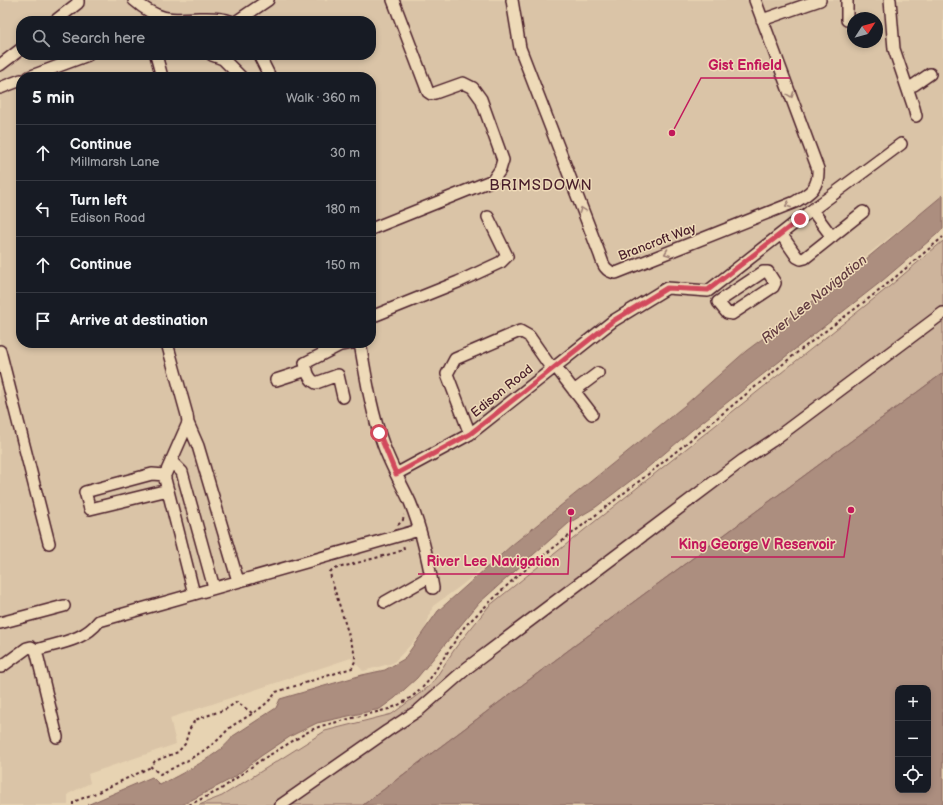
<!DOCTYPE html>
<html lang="en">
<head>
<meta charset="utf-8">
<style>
  :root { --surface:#171b24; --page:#242831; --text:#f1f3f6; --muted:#9ea1a6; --line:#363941 }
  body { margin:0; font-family:"Balsamiq Sans",sans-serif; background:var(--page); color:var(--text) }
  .controls { position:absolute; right:12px; bottom:12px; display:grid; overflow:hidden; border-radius:8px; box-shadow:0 2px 6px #0003 }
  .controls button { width:36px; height:36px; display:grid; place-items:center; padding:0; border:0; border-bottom:1px solid var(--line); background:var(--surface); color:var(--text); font:20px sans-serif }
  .compass { position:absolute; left:847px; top:12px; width:36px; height:36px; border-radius:50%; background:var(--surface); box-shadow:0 2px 6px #0003; rotate:54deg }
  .stop { position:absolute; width:12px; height:12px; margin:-9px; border:3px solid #d1495b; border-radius:50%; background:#fff }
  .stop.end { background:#d1495b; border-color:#fff; box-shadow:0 1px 4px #0008 }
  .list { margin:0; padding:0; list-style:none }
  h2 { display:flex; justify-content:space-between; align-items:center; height:52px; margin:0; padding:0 16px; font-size:17px }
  h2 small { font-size:13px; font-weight:400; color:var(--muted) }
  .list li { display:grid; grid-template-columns:26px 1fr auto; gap:12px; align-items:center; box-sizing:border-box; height:56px; padding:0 16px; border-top:1px solid var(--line) }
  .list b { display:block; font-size:15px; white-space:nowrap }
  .list p { margin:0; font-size:13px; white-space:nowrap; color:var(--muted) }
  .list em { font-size:13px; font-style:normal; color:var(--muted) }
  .icon { flex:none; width:22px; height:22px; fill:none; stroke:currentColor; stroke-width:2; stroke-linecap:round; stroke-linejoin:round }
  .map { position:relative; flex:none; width:943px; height:805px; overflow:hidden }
  .search { position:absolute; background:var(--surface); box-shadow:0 2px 6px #0003; left:16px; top:16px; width:360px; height:44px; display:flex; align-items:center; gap:10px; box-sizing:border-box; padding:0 14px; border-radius:16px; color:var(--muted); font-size:15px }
  .panel { position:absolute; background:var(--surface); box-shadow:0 2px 6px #0003; left:16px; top:72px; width:360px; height:276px; border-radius:16px }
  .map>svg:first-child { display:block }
  .built { fill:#dac4a7; fill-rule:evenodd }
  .green { fill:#cdb49c; stroke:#8c6a64 }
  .water { fill:#ac8e7f; stroke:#85625d; fill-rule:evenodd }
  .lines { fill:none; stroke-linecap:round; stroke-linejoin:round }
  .minor-casing { stroke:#4a1f2b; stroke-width:14 }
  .path { stroke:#4a1f2b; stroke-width:2; stroke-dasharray:3 3; stroke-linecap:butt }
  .minor { stroke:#eedab8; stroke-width:11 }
  .oneway { stroke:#9c7c72 }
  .route { stroke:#d1495b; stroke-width:5 }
  .labels { text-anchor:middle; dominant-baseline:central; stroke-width:3; stroke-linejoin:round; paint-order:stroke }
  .street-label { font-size:13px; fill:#4a1f2b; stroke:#eedab8 }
  .water-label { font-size:14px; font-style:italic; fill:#623b40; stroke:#eedab8 }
  .quarter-label { font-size:15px; letter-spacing:1px; fill:#4a1f2b; stroke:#eedab8 }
  .leader { fill:none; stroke:#c2185b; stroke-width:1.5 }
  .callout-dot { fill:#c2185b; stroke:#eedab8; stroke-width:1.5 }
  .callout-label { font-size:14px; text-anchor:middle; font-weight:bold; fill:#c2185b; stroke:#eedab8; stroke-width:3; stroke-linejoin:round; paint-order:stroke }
</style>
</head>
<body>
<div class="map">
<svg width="943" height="805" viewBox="0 0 943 805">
  <rect width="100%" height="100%" fill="#e7d3b2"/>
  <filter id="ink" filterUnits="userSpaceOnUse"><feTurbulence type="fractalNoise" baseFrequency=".025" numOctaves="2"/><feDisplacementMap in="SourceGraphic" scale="8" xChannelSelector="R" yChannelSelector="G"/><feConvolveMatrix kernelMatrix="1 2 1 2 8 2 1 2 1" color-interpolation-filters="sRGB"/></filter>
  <g filter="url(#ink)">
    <path class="built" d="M0,0H943V196L900,229L746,351L684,406L462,585L433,606L424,631L393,663L363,671L351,658L170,718L176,744L88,774L90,783L68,794V805H0ZM853,18H877V42H853ZM21,21H371V55H21ZM21,77H371V343H21Z"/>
    <path class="green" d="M943,241V373L574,646L363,805H199L222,796L325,731L392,714L431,685L456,647L489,606L890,286Z"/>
    <path class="water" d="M943,195V229L882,281L692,430L646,469L596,507L569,523L479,603L417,678L395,698L380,709L317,723L291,736L261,756L233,778L182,805H87L152,777L160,785C177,776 224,753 233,736L276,708L280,699L362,675L385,670L404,659L438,611L512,545L684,406L746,351L842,279Z
      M943,373V805H363L574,646ZM898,688H928V790H898Z"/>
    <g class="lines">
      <g class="minor-casing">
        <path id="minor" d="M134,0C157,20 169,20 199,18C209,18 220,17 230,21
          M512,0L520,48L600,255C603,264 605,272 616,273L795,202C810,193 819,188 818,169L755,0
          M890,0L894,49L914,108L916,116
          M762,20L820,0
          M847,20V0
          M55,21L78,3V0
          M237,21L268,0
          M156,55L162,77
          M212,55L223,59L241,77
          M259,55L270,77
          M0,65L21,49
          M29,77L88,55
          M907,87L914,85L930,74
          M0,88L21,80
          M812,210L832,237
          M371,229L493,180L500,170L503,160L481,99L473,88L463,83L435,93L431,94L428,92L393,0
          M781,234L797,257L801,259L805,258L863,212
          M763,272H768L775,283L773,287L732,314L727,313L718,302Z
          M371,317L458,282L501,262L507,256L488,217
          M167,343L187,415L188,423L165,475V479L194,594
          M360,343C366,377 371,411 383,444C390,464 401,483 410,502C421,529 428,559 433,588
          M0,351L49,543
          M555,366L592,414
          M276,380L307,370
          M574,391L598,373
          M343,397L338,375L316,383C308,379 307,371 305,363L340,345L351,343
          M188,423L198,446L238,581
          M470,434L447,374L455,359L520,331L529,336L552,369
          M171,461L182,472L214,588
          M396,474L470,434L613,321L667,288L708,291L800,219L901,144
          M165,475L152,474L85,492L90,509L168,490
          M385,602L431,576
          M0,623L64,606
          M36,650C58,643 84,641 99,621L419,530
          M1,667L27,648L31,647L36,650L57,737
          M281,805L387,731L419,710L467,668L743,460L772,441L943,313"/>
      </g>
      <path class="path" d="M398,525L403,520L404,515
        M252,713L237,702L226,709L195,720L189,730L185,744L178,752L155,761L151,767L160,774C177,767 204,752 219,739C223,735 227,730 232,726C246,717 267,707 276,692L352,668L355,661V655L331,578L330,572L332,570L338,568L398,552L404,549L403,544
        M73,805V802L96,793L151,767
        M189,805L220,790L258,762L311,730L321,726L389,709C405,703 419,693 429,680L465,626L516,577L651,472L799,351L880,290L943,237"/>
      <use href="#minor" class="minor"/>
    </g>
    <defs><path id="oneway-chevron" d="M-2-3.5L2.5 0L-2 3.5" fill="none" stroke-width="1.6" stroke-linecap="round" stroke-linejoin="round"/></defs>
    <g class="oneway">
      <use href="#oneway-chevron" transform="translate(791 95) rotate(70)"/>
      <use href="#oneway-chevron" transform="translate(788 205) rotate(158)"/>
      <use href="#oneway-chevron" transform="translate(582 210) rotate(-111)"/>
      <use href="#oneway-chevron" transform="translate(667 253) rotate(158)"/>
    </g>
  </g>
  <g class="lines" filter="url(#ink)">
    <path class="route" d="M379,433L396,474L470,434L613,321L667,288L708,290L800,219"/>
  </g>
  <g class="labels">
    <g class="street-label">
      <text transform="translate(657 242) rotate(-21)">Brancroft Way</text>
      <text transform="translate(502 391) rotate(-39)">Edison Road</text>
    </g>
    <g class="water-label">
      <text transform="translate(814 299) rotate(-39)">River Lee Navigation</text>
    </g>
    <g class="quarter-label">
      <text x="541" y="185">BRIMSDOWN</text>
    </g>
  </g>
  <path class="leader" d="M672 133L701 78H790M851 510L844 557H671M571 512L568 574H418"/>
  <g class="callout-dot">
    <circle cx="672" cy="133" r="4"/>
    <circle cx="851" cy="510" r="4"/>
    <circle cx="571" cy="512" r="4"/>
  </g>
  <g class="callout-label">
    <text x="745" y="70">Gist Enfield</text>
    <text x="757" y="549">King George V Reservoir</text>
    <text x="493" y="566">River Lee Navigation</text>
  </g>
</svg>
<div class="controls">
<button>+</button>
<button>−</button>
<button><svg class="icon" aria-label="locate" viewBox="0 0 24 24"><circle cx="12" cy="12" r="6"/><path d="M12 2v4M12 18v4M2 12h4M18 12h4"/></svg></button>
</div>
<svg class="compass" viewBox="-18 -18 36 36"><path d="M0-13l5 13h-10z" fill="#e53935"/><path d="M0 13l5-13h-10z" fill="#9ea1a6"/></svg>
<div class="stop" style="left:379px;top:433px"></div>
<div class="stop end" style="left:800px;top:219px"></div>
<div class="search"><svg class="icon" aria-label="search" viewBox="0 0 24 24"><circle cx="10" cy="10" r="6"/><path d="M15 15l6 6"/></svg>Search here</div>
<section class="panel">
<h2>5 min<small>Walk · 360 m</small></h2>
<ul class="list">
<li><svg class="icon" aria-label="ahead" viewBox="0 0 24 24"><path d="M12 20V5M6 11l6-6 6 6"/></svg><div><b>Continue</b><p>Millmarsh Lane</p></div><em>30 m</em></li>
<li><svg class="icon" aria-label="left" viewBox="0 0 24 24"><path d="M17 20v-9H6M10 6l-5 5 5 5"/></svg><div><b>Turn left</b><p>Edison Road</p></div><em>180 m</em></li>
<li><svg class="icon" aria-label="ahead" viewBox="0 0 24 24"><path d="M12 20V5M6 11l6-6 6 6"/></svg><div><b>Continue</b></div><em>150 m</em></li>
<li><svg class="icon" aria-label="arrive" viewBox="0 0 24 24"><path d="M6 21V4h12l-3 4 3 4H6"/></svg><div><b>Arrive at destination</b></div></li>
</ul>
</section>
</div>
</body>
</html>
